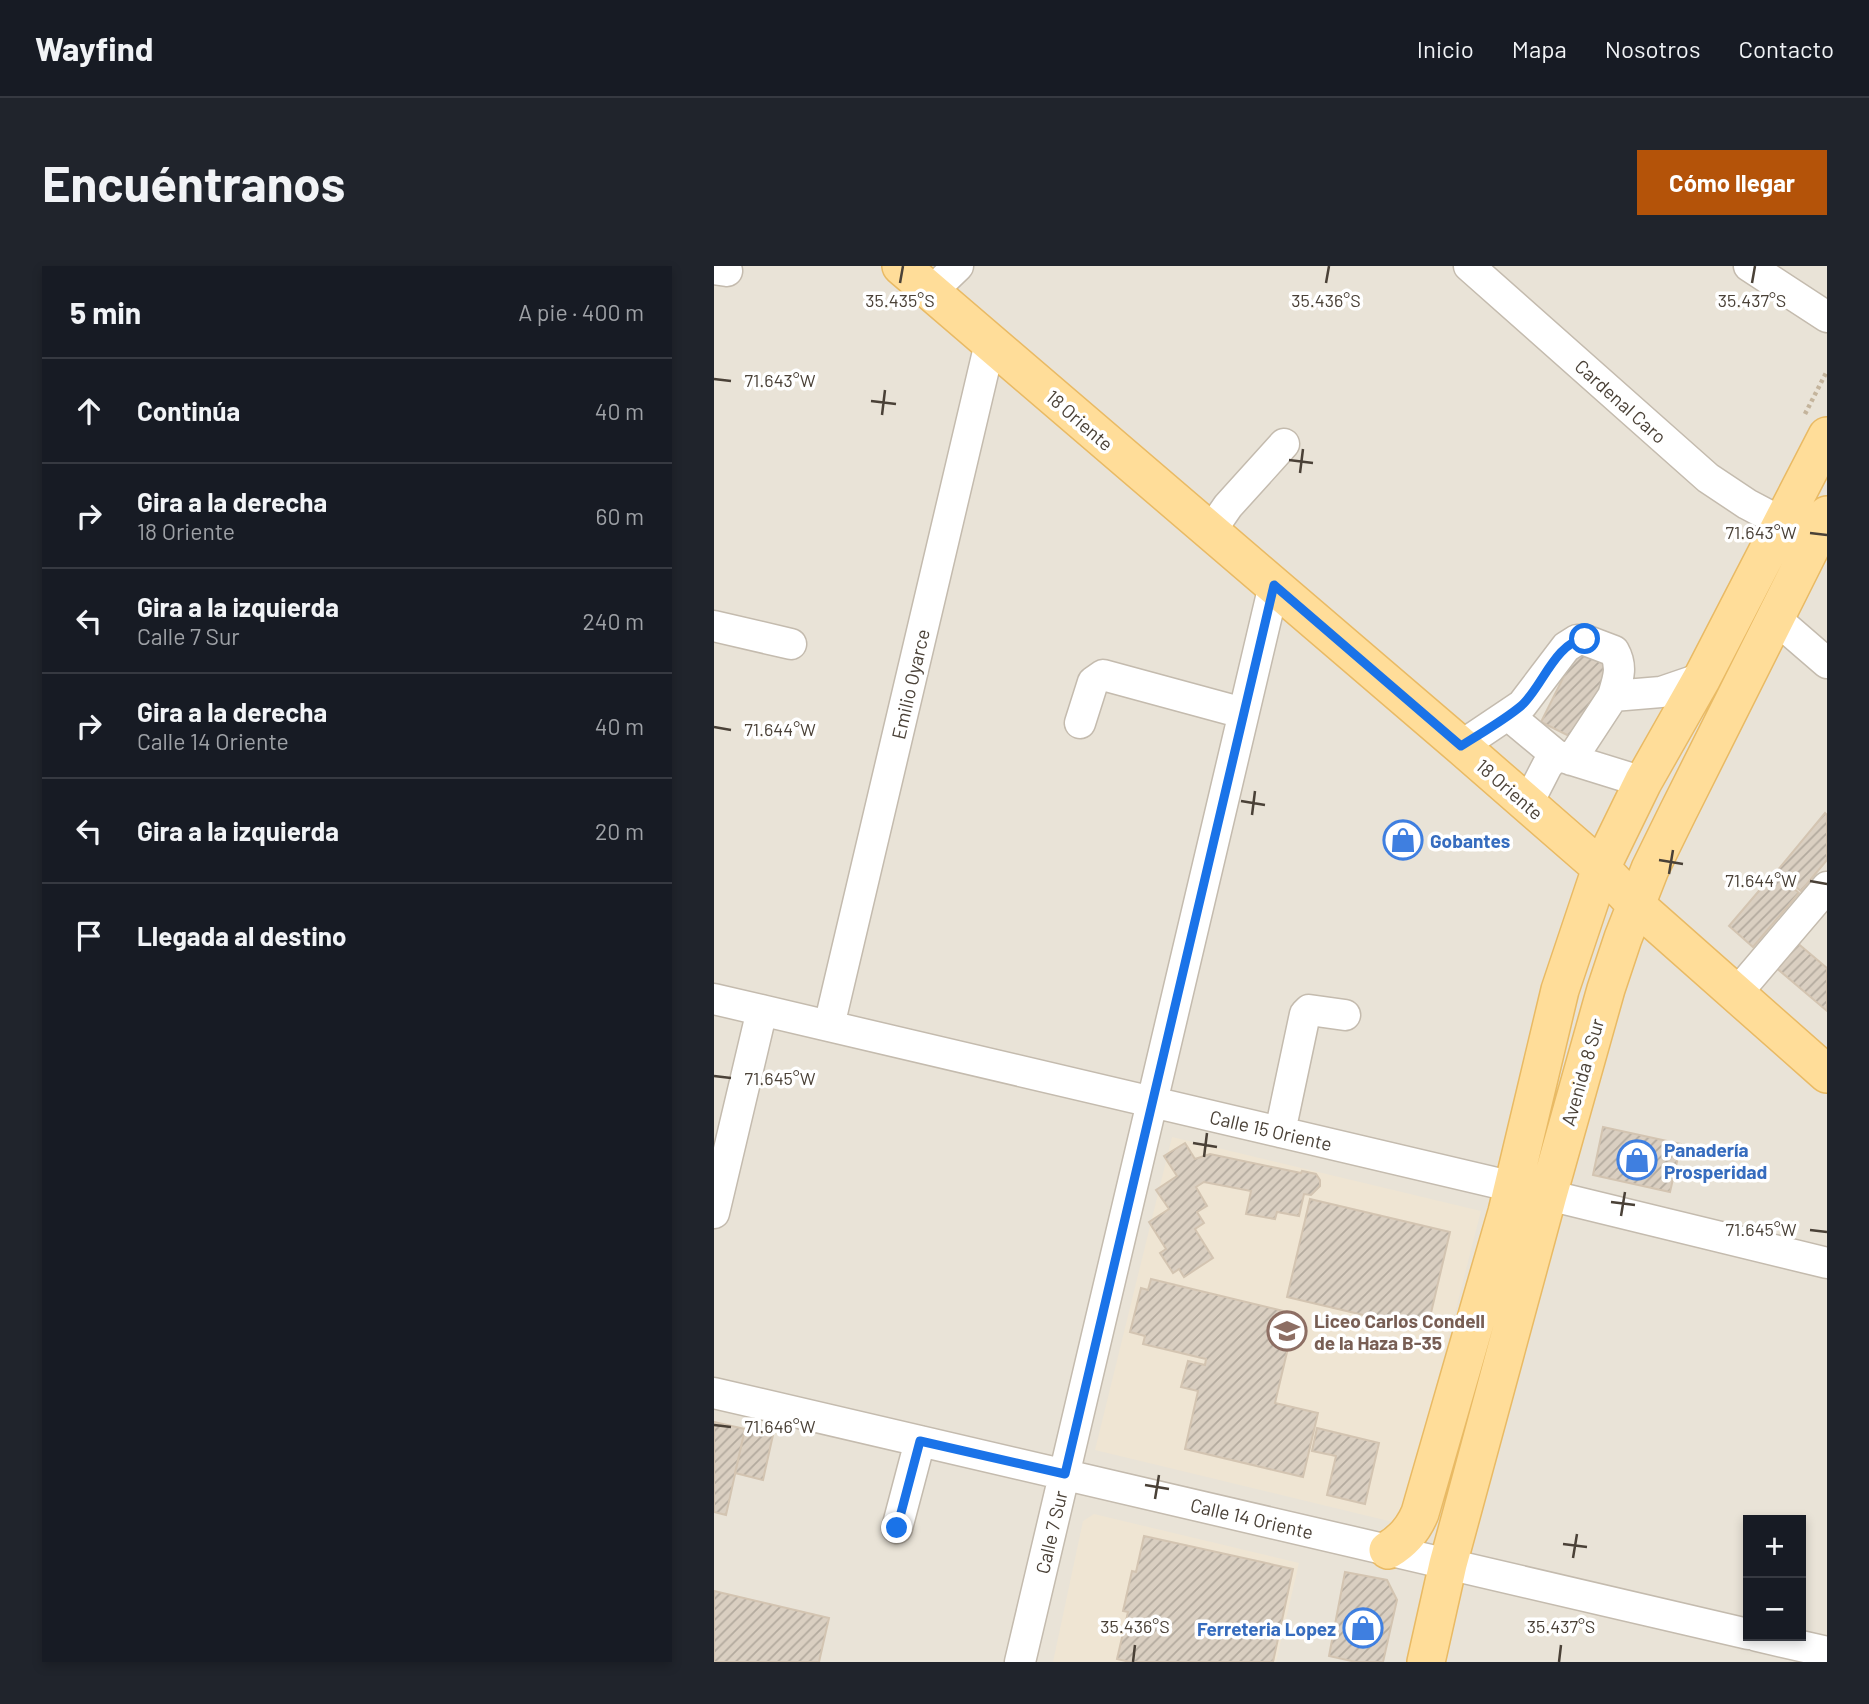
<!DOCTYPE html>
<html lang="es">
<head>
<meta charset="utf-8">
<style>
  :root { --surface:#171b24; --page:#20242c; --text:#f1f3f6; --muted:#9ea1a6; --line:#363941; --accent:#b45309 }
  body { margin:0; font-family:Barlow,sans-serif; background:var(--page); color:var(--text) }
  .controls { position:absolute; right:21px; bottom:21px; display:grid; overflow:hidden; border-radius:0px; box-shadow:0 4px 10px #0003 }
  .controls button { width:63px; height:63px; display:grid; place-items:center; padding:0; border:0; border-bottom:2px solid var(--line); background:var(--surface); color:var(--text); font:35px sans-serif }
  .stop { position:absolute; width:21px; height:21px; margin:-16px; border:5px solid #1a73e8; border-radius:50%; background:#fff }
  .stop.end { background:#1a73e8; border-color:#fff; box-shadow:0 2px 7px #0008 }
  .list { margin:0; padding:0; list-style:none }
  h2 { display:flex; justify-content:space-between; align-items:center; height:91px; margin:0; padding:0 28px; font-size:30px }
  h2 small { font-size:23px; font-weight:400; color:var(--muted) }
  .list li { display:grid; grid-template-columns:46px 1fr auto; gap:21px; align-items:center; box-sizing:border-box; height:105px; padding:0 28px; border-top:2px solid var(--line) }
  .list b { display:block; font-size:26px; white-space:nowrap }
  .list p { margin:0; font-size:23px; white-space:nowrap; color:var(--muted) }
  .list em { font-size:23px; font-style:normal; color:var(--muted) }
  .icon { flex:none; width:38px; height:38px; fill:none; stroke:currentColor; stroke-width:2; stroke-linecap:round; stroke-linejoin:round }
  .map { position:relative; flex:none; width:1113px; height:1396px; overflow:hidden; border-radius:0px }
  header { display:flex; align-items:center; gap:42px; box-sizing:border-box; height:98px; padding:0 35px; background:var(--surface); border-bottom:2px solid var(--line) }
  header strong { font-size:33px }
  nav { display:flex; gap:38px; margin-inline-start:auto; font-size:24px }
  .intro { display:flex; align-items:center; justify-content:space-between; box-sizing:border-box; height:168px; padding:0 42px }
  h1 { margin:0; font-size:49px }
  .button { padding:18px 32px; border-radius:0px; background:var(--accent); color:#fff; font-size:24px; font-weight:700 }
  main { display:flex; gap:42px; padding:0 42px }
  aside { flex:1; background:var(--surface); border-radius:0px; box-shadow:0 4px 10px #0003 }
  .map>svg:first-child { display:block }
  .residential { fill:#e9e3d7; fill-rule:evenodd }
  .education { fill:#efe5d3 }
  .building { fill:url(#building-hatch); stroke:#d3c4b1; stroke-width:2 }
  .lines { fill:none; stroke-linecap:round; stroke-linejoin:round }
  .minor-casing { stroke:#c4bbae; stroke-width:33 }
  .major-casing { stroke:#e9ba64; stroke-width:40 }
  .path { stroke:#c4b49c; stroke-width:4.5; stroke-dasharray:3.5 3.5; stroke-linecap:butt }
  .minor { stroke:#fff; stroke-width:30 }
  .major { stroke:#fd9; stroke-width:37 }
  .route { stroke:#1a73e8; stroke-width:9 }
  .ticks { fill:none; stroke:#4a4137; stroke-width:2.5 }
  .labels { text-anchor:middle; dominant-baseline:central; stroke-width:7; stroke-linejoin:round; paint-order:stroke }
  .street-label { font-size:19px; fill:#4a4137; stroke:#fff }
  .shop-label { font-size:19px; font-weight:bold; fill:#366cbe; stroke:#fff; text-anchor:start }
  .education-label { font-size:19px; font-weight:bold; fill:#785e54; stroke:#fff; text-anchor:start }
  .ticks-label { font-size:18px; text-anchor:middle; fill:#4a4137; stroke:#fff; stroke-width:7; stroke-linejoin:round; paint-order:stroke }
</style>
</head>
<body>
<header>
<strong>Wayfind</strong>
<nav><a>Inicio</a><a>Mapa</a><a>Nosotros</a><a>Contacto</a></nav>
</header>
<div class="intro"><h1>Encuéntranos</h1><a class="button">Cómo llegar</a></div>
<main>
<aside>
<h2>5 min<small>A pie · 400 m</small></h2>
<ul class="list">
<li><svg class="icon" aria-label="ahead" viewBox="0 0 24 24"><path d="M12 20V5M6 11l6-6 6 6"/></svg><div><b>Continúa</b></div><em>40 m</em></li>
<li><svg class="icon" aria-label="right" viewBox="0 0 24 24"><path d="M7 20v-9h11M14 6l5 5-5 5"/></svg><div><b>Gira a la derecha</b><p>18 Oriente</p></div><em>60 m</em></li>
<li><svg class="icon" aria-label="left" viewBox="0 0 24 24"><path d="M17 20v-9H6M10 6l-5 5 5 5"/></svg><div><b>Gira a la izquierda</b><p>Calle 7 Sur</p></div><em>240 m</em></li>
<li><svg class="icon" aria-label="right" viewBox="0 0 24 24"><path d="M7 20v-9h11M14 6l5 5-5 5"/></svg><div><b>Gira a la derecha</b><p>Calle 14 Oriente</p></div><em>40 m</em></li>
<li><svg class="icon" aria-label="left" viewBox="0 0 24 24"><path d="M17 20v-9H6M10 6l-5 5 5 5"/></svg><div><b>Gira a la izquierda</b></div><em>20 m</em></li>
<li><svg class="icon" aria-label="arrive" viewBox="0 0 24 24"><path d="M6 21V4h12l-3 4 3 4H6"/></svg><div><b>Llegada al destino</b></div></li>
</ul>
</aside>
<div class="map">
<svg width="1113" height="1396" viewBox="0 0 1113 1396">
  <defs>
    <pattern id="building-hatch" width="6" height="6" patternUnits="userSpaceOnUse" patternTransform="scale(1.75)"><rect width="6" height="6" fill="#dacfc1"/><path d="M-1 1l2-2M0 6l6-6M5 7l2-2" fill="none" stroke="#b3aa9e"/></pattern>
  </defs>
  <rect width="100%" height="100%" fill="#f5f1e9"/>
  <path class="residential" d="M0,0H1113V1396H0ZM1034,1254H1087V1370H1034Z"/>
  <path class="education" d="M458,871L767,945L687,1258L381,1184Z
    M380,1248L585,1297L562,1396H339L369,1255Z"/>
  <path class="building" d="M863,384L898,401L861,473L827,456Z
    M1111,547L1113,549V594L1087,625L1063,605Z
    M1061,606L1085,627L1039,681L1015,660Z
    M1081,675L1113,702V745L1060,700Z
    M889,861L967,878L956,926L879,909Z
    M471,877L481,893L496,888L587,907L588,905L602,908L606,914V920L597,929L590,928L585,950L563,946L561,953L532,948L537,925L490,916L482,921L493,940L483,946L490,957L481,963L499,992L470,1011L465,1003L459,1007L446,987L452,983L435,956L455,943L442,924L463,910L450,890Z
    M596,933L736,966L713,1064L573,1031Z
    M437,1013L582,1048L561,1137L604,1147L589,1211L471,1183L484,1125L467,1121L474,1095L491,1099L492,1093L429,1078L431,1070L416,1066L427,1022L434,1024Z
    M0,1156L31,1163L12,1249L0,1246Z
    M603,1162L665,1177L651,1238L613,1229L622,1190L598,1185Z
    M31,1163L59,1169L49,1214L21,1207Z
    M430,1270L579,1303L559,1396H416L403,1393L414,1346L409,1345L418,1305L422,1306Z
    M631,1306L673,1314L683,1334L669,1396H642L615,1390Z
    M0,1325L115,1352L105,1396H0Z"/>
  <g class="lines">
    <g class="minor-casing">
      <path id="minor" d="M755,0L994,212L1033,238L1069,257
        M1035,0L1113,51
        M0,3L13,5
        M217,26L244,0
        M496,266L514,240L570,178
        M1061,352L1113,397
        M0,360L77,378
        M794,449L842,489L833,500L813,539
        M366,457L379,416L389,409L529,447
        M747,480L808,439L852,381L863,374H871L900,385C909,401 904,413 899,430L947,426L988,412
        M842,489L929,516
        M857,494L899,430
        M1022,728L1113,621
        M0,733L834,929L1113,997
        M115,760L276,77
        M566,866L591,748L595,744L631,749
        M0,947L48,744
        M0,1127L1034,1368
        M183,1262L206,1175
        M1043,1370L1113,1386
        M306,1396L560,319"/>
    </g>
    <g class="major-casing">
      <path id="major" d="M187,0L747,480L887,602L922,639L1113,808
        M674,1284C689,1275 699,1264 706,1247L793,946L846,724L887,602L929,516L988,412L1113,170
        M712,1396L734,1298L834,929L892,723L909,672L936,603L964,546L1113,249"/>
    </g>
    <path class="path" d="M1091,148L1113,105"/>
    <use href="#minor" class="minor"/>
    <use href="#major" class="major"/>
  </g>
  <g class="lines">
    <path class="route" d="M183,1262L206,1175L351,1208L560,319L747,480C767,467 789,455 807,440C827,423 842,375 871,373"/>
  </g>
  <path class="ticks" d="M186,17L189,0M612,17L615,0M1038,17L1041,0M0,113L17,115M157,135L182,138M168,149L171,124M575,194L599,197M586,207L589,183M1096,267L1113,269M0,461L17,464M527,535L551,539M538,549L541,525M945,594L969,598M955,608L959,584M1096,615L1113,618M0,810L17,812M479,877L503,881M490,891L493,867M897,936L921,939M907,950L911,926M1096,964L1113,966M0,1159L17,1161M431,1219L455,1223M441,1233L445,1209M849,1278L873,1281M859,1292L863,1268M419,1396L421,1379M845,1396L847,1379"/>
  <defs>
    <g id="shop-ring" transform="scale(2.0125)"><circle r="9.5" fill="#fff" stroke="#3f7fe0" stroke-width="1.5"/><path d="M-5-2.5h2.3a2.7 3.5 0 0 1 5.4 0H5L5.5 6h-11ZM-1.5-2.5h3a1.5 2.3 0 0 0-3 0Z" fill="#3f7fe0"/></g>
    <g id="school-ring" transform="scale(2.0125)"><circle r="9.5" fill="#fff" stroke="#8d6e63" stroke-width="1.5"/><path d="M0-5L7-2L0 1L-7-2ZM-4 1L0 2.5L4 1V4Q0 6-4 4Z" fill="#8d6e63"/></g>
  </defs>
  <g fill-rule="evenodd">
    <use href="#shop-ring" x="689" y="574"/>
    <use href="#shop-ring" x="923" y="894"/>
    <use href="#school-ring" x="573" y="1065"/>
    <use href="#shop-ring" x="649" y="1362"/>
  </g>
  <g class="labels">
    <g class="street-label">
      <text transform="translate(907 135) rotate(42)">Cardenal Caro</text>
      <text transform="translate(366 154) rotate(41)">18 Oriente</text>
      <text transform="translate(196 418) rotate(-77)">Emilio Oyarce</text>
      <text transform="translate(796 523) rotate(41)">18 Oriente</text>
      <text transform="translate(868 806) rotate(-74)">Avenida 8 Sur</text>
      <text transform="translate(557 864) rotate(13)">Calle 15 Oriente</text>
      <text transform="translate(538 1252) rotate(13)">Calle 14 Oriente</text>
      <text transform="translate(337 1266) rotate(-77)">Calle 7 Sur</text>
    </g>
    <g class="shop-label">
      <text x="716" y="574">Gobantes</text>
      <text x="950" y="883">Panadería<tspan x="950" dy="22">Prosperidad</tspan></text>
      <text x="622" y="1362" text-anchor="end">Ferreteria Lopez</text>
    </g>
    <g class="education-label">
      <text x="600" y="1054">Liceo Carlos Condell<tspan x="600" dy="22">de la Haza B-35</tspan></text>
    </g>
  </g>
  <g class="ticks-label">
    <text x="186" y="41">35.435°S</text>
    <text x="612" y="41">35.436°S</text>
    <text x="1038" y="41">35.437°S</text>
    <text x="66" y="121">71.643°W</text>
    <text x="1047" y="273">71.643°W</text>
    <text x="66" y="470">71.644°W</text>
    <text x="1047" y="621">71.644°W</text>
    <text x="66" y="819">71.645°W</text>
    <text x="1047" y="970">71.645°W</text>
    <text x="66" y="1167">71.646°W</text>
    <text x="421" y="1367">35.436°S</text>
    <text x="847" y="1367">35.437°S</text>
  </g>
</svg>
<div class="controls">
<button>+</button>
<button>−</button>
</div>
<div class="stop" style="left:871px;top:373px"></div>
<div class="stop end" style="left:183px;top:1262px"></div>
</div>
</main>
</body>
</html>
